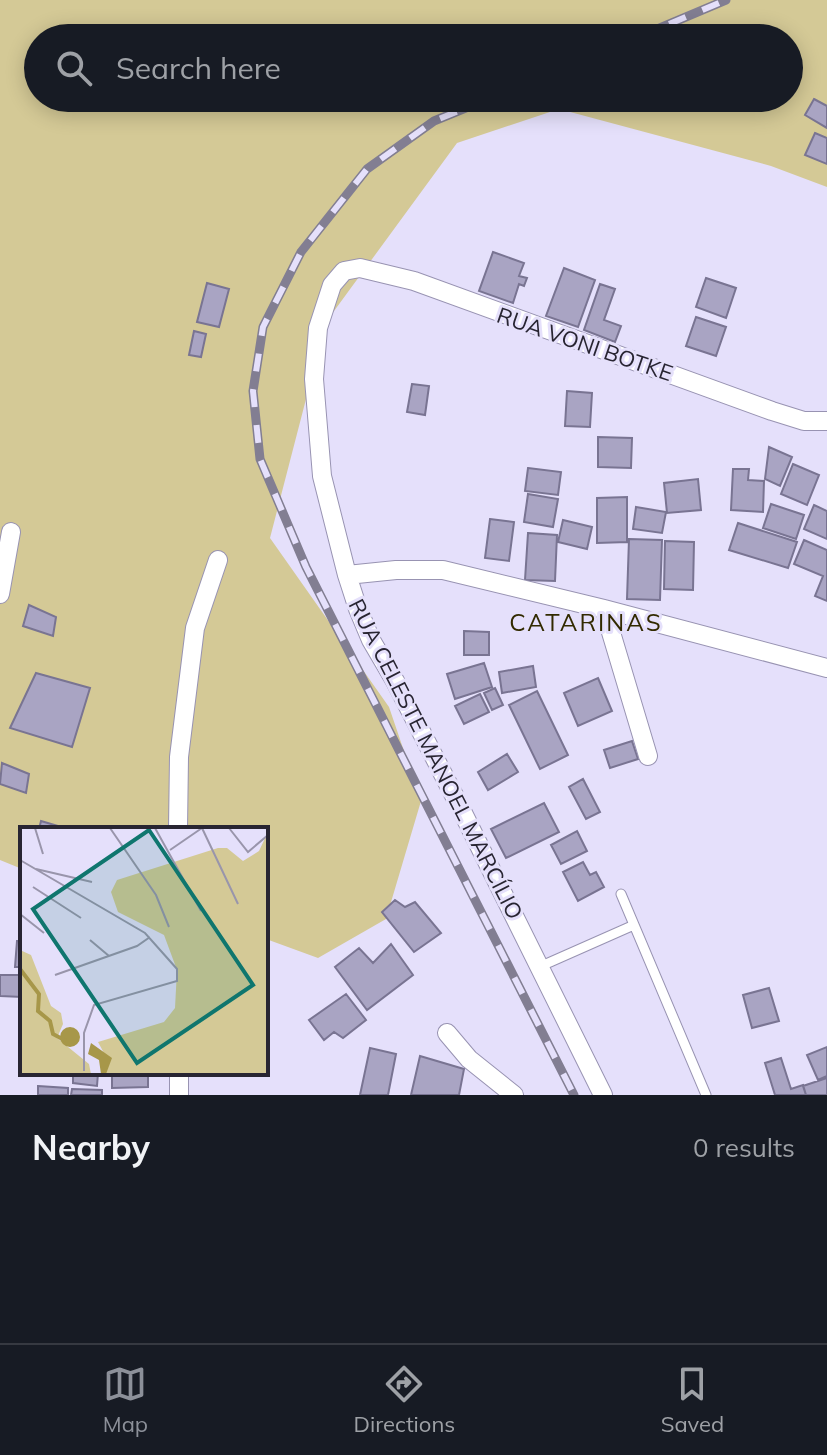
<!DOCTYPE html>
<html lang="en">
<head>
<meta charset="utf-8">
<style>
  :root { --surface:#171b24; --page:#20242c; --text:#f1f3f6; --muted:#9ea1a6; --line:#363941; --accent:#8c9099 }
  body { margin:0; font-family:Mulish,sans-serif; background:var(--page); color:var(--text) }
  .list { margin:0; padding:0; list-style:none }
  h2 { display:flex; justify-content:space-between; align-items:center; height:104px; margin:0; padding:0 32px; font-size:34px }
  h2 small { font-size:26px; font-weight:400; color:var(--muted) }
  .icon { flex:none; width:44px; height:44px; fill:none; stroke:currentColor; stroke-width:2; stroke-linecap:round; stroke-linejoin:round }
  .map { position:relative; flex:none; width:827px; height:1095px; overflow:hidden }
  .search { position:absolute; background:var(--surface); box-shadow:0 4px 20px #0003; left:24px; right:24px; top:24px; height:88px; display:flex; align-items:center; gap:20px; box-sizing:border-box; padding:0 28px; border-radius:44px; color:var(--muted); font-size:30px }
  .sheet { height:248px; background:var(--surface) }
  nav { display:flex; justify-content:space-around; align-items:center; box-sizing:border-box; height:112px; border-top:2px solid var(--line); background:var(--surface); font-size:22px; color:var(--muted) }
  nav a { display:grid; justify-items:center; gap:4px }
  nav .on { color:var(--accent) }
  .map>svg:first-child { display:block }
  .green { fill:#d4c996; fill-rule:evenodd }
  .building { fill:#a9a4c3; stroke:#797492; stroke-width:2 }
  .lines { fill:none; stroke-linecap:round; stroke-linejoin:round }
  .service-casing { stroke:#9893b2; stroke-width:11 }
  .minor-casing { stroke:#9893b2; stroke-width:20 }
  .service { stroke:#fff; stroke-width:9 }
  .minor { stroke:#fff; stroke-width:18 }
  .rail-casing { stroke:#827e92; stroke-width:9 }
  .rail { stroke:#e5e0fb; stroke-width:6; stroke-dasharray:18; stroke-linecap:butt }
  .labels { text-anchor:middle; dominant-baseline:central; stroke-width:6; stroke-linejoin:round; paint-order:stroke }
  .street-label { font-size:22px; fill:#282532; stroke:#e5e0fb }
  .neighbourhood-label { font-size:24px; letter-spacing:2px; fill:#322a00; stroke:#e5e0fb }
  .inset-river { fill:none; stroke:#a79749; stroke-width:4 }
  .inset-road { fill:none; stroke:#9995ab; stroke-width:2 }
  .view { fill:#0f766e; fill-opacity:0.15; stroke:#0f766e; stroke-width:4 }
  .inset-edge { fill:none; stroke:#282532; stroke-width:4 }
</style>
</head>
<body>
<div class="map">
<svg width="827" height="1095" viewBox="0 0 827 1095">
  <rect width="100%" height="100%" fill="#e5e0fb"/>
  <path class="green" d="M0,0H827V187L771,166L559,109L457,143L326,322L270,538L389,707L421,801L386,919L318,958L266,939V829H22V869L0,860ZM38,38H789V98H38Z"/>
  <path class="building" d="M814,99L827,106V128L805,115Z
    M815,133L827,138V164L805,155Z
    M493,252L524,263L519,276L527,278L524,286L519,284L513,303L479,291Z
    M564,268L595,280L578,327L546,316Z
    M706,278L736,288L726,318L696,307Z
    M207,283L229,289L219,327L197,322Z
    M600,284L615,289L604,320L621,326L615,342L584,330Z
    M696,317L726,327L716,356L686,346Z
    M194,331L206,334L201,357L189,355Z
    M412,384L429,386L425,415L407,412Z
    M567,391L592,393L590,427L565,426Z
    M598,437L632,438L631,468L598,467Z
    M769,447L792,457L780,486L765,479Z
    M793,464L819,475L807,505L781,494Z
    M528,468L561,472L558,495L525,491Z
    M733,469H749L748,480L764,481L763,512L731,510Z
    M698,479L701,510L667,513L664,483Z
    M528,494L558,499L553,527L524,522Z
    M627,497V542L597,543V498Z
    M771,504L804,515L796,539L763,528Z
    M814,505L827,511V539L804,529Z
    M636,507L666,512L662,533L633,529Z
    M490,519L514,522L509,561L485,558Z
    M563,520L592,527L587,549L558,542Z
    M738,523L797,542L788,568L729,550Z
    M528,533L557,535L555,581L525,580Z
    M629,539L662,540L660,600L627,599Z
    M804,540L827,550V601L815,596L823,576L794,564Z
    M665,541L694,542L693,590L664,589Z
    M29,605L56,617L53,636L23,626Z
    M464,631L489,632V655H464Z
    M484,663L492,687L455,699L447,674Z
    M533,666L536,687L502,693L499,672Z
    M36,673L90,688L72,747L10,728Z
    M598,678L612,711L578,726L564,693Z
    M495,688L503,705L492,710L484,693Z
    M537,691L568,755L540,769L509,705Z
    M480,694L489,712L464,724L455,706Z
    M632,741L638,759L610,768L604,750Z
    M507,754L518,772L488,790L478,772Z
    M2,763L29,774L26,793L0,784Z
    M583,779L600,812L586,819L569,787Z
    M544,803L559,832L506,858L491,829Z
    M41,821L68,829H39Z
    M577,831L587,851L561,864L551,845Z
    M583,862L590,875L596,872L604,887L578,901L563,872Z
    M395,900L405,907L415,902L441,933L414,952L382,912Z
    M17,941H22V967H15Z
    M391,944L413,975L367,1010L335,967L359,948L373,963Z
    M0,975H22V997L0,996Z
    M769,988L779,1021L752,1028L743,995Z
    M346,994L366,1020L343,1038L334,1032L324,1040L309,1020Z
    M827,1047V1076L818,1080L807,1055Z
    M370,1048L396,1054L388,1095H360Z
    M420,1056L464,1069L459,1095H411Z
    M781,1058L791,1089L803,1085L806,1095H775L765,1063Z
    M73,1073H98L97,1086L73,1083Z
    M112,1073H148V1087L112,1088Z
    M827,1078V1095H806L803,1086Z
    M38,1086L68,1088V1095H38Z
    M72,1089L102,1090V1095H71Z"/>
  <g class="lines">
    <g class="service-casing">
      <path id="service" d="M621,894L706,1095
        M539,967L634,925"/>
    </g>
    <g class="minor-casing">
      <path id="minor" d="M347,575L396,570H443L604,609L827,668
        M0,594L11,532
        M604,609L648,756
        M178,829L179,757L195,628L218,560
        M447,1033L469,1059L514,1095
        M179,1073V1095
        M603,1095L459,805L395,681L371,640L358,609L347,575L322,476L314,379L318,328L332,285L344,271L360,268L414,281L772,411L804,421H827"/>
    </g>
    <use href="#service" class="service"/>
    <use href="#minor" class="minor"/>
    <g class="rail-casing">
      <path id="rail" d="M636,38L726,0
        M490,98L434,121L367,169L301,252L263,327L253,391L260,459L306,567L574,1095"/>
    </g>
    <use href="#rail" class="rail"/>
  </g>
  <g class="labels">
    <g class="street-label">
      <text transform="translate(585 344) rotate(19)">RUA VONI BOTKE</text>
      <text transform="translate(436 759) rotate(63)">RUA CELESTE MANOEL MARCÍLIO</text>
    </g>
    <g class="neighbourhood-label">
      <text x="586" y="622">CATARINAS</text>
    </g>
  </g>
  <g transform="translate(20 827)">
    <rect width="248" height="248" fill="#e5e0fb"/>
    <path d="M248,5V247H85V228L78,215L144,195L155,181L157,143L144,108L98,85L91,65L97,53L198,21H207L223,34L239,24ZM0,123L11,128L31,179L41,186L43,197L37,211L69,237L71,247H0Z" fill="#d4c996"/>
    <path d="M40 210a10 10 0 1 1 20 0a10 10 0 1 1-20 0ZM71,216L92,231L86,247H81L79,233L68,227Z" fill="#a79749"/>
    <path class="inset-river" d="M0,142L19,167L18,184L30,194L33,207L46,214"/>
    <path class="inset-road" d="M15,1L23,27M90,1L136,68L149,100M135,1L181,84M182,1L218,77M209,1L228,25L248,8M150,23L182,1M0,33L125,106L157,142V154L74,178L64,206V244M16,42L72,55M13,60L61,91M0,87L24,106M70,113L89,129M35,148L117,119L130,110"/>
    <path class="view" d="M129,3L233,158L117,236L13,82Z"/>
    <rect width="248" height="248" class="inset-edge"/>
  </g>
</svg>
<div class="search"><svg class="icon" aria-label="search" viewBox="0 0 24 24"><circle cx="10" cy="10" r="6"/><path d="M15 15l6 6"/></svg>Search here</div>
</div>
<section class="sheet">
<h2>Nearby<small>0 results</small></h2>
<ul class="list">
</ul>
</section>
<nav>
<a class="on"><svg class="icon" aria-label="map" viewBox="0 0 24 24"><path d="M3 6l6-2 6 2 6-2v14l-6 2-6-2-6 2zM9 4v14M15 6v14"/></svg>Map</a>
<a><svg class="icon" aria-label="directions" viewBox="0 0 24 24"><path d="M12 3l9 9-9 9-9-9zM9 14v-3h6M13 9l2 2-2 2"/></svg>Directions</a>
<a><svg class="icon" aria-label="saved" viewBox="0 0 24 24"><path d="M7 4h10v16l-5-4-5 4z"/></svg>Saved</a>
</nav>
</body>
</html>
